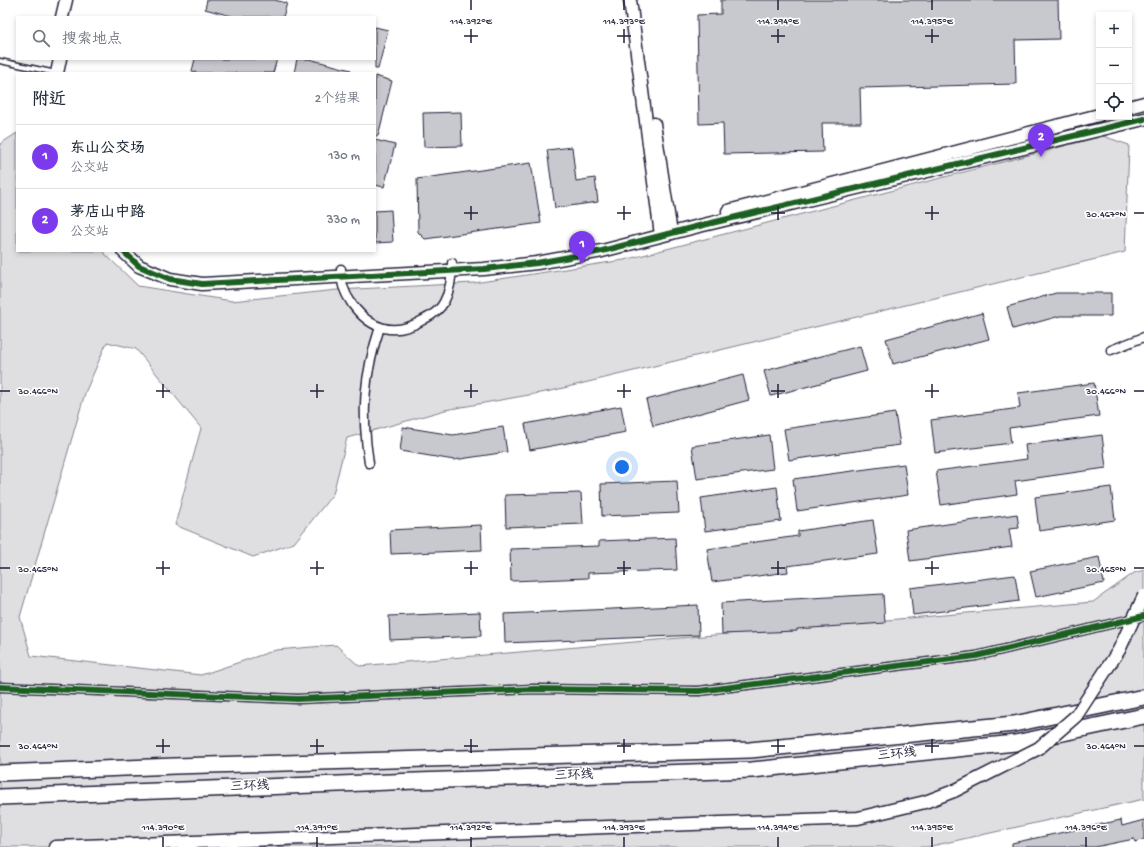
<!DOCTYPE html>
<html lang="zh">
<head>
<meta charset="utf-8">
<style>
  :root { --surface:#fff; --page:#f2f2f3; --text:#1f2937; --muted:#747a83; --line:#e0e1e3; --accent:#7c3aed }
  body { margin:0; font-family:"Gochi Hand","LXGW WenKai TC",sans-serif; background:var(--page); color:var(--text) }
  .controls { position:absolute; right:12px; top:12px; display:grid; overflow:hidden; border-radius:0px; box-shadow:0 2px 6px #0003 }
  .controls button { width:36px; height:36px; display:grid; place-items:center; padding:0; border:0; border-bottom:1px solid var(--line); background:var(--surface); color:var(--text); font:20px sans-serif }
  .you { position:absolute; left:622px; top:467px; width:14px; height:14px; margin:-10px; border:3px solid #fff; border-radius:50%; background:#1a73e8; box-shadow:0 0 0 6px #1a73e833 }
  .badge { display:grid; place-items:center; width:26px; height:26px; border-radius:50%; background:var(--accent); color:#fff; font-size:13px; font-weight:700 }
  .pin { position:absolute; translate:-50% -33px; filter:drop-shadow(0 1px 2px #0008) }
  .pin::after { content:''; position:absolute; top:21px; width:14px; height:12px; background:inherit; clip-path:polygon(0 0,100% 0,50% 100%) }
  .list { margin:0; padding:0; list-style:none }
  h2 { display:flex; justify-content:space-between; align-items:center; height:52px; margin:0; padding:0 16px; font-size:17px }
  h2 small { font-size:13px; font-weight:400; color:var(--muted) }
  .list li { display:grid; grid-template-columns:26px 1fr auto; gap:12px; align-items:center; box-sizing:border-box; height:64px; padding:0 16px; border-top:1px solid var(--line) }
  .list b { display:block; font-size:15px; white-space:nowrap }
  .list p { margin:0; font-size:13px; white-space:nowrap; color:var(--muted) }
  .list em { font-size:13px; font-style:normal; color:var(--muted) }
  .icon { flex:none; width:22px; height:22px; fill:none; stroke:currentColor; stroke-width:2; stroke-linecap:round; stroke-linejoin:round }
  .map { position:relative; flex:none; width:1144px; height:847px; overflow:hidden }
  .search { position:absolute; background:var(--surface); box-shadow:0 2px 6px #0003; left:16px; top:16px; width:360px; height:44px; display:flex; align-items:center; gap:10px; box-sizing:border-box; padding:0 14px; border-radius:0px; color:var(--muted); font-size:15px }
  .panel { position:absolute; background:var(--surface); box-shadow:0 2px 6px #0003; left:16px; top:72px; width:360px; height:180px; border-radius:0px }
  .map>svg:first-child { display:block }
  .green { fill:#dfdfe2; stroke:#80808e }
  .building { fill:#c8c8cf; stroke:#22223b }
  .lines { fill:none; stroke-linecap:round; stroke-linejoin:round }
  .lane-casing { stroke:#22223b; stroke-width:7 }
  .street-casing { stroke:#22223b; stroke-width:11 }
  .secondary-casing { stroke:#22223b; stroke-width:15 }
  .highway-casing { stroke:#22223b; stroke-width:18 }
  .lane { stroke:#fff; stroke-width:4 }
  .street { stroke:#fff; stroke-width:8 }
  .secondary { stroke:#fff; stroke-width:12 }
  .highway { stroke:#fff; stroke-width:15 }
  .secondary-bridge-casing { stroke:#22223b; stroke-width:15; stroke-linecap:butt }
  .secondary-bridge { stroke:#fff; stroke-width:12 }
  .cycleway-casing { stroke:#fff; stroke-width:8 }
  .cycleway { stroke:#1b5e20; stroke-width:6 }
  .ticks { fill:none; stroke:#22223b; stroke-width:1.5 }
  .labels { text-anchor:middle; dominant-baseline:central; stroke-width:3.5; stroke-linejoin:round; paint-order:stroke }
  .street-label { font-size:13px; fill:#22223b; stroke:#fff }
  .ticks-label { font-size:10px; text-anchor:middle; fill:#22223b; stroke:#fff; stroke-width:3.5; stroke-linejoin:round; paint-order:stroke }
</style>
</head>
<body>
<div class="map">
<svg width="1144" height="847" viewBox="0 0 1144 847">
  <rect width="100%" height="100%" fill="#fff"/>
  <filter id="ink" filterUnits="userSpaceOnUse"><feTurbulence type="fractalNoise" baseFrequency=".025" numOctaves="2"/><feDisplacementMap in="SourceGraphic" scale="8" xChannelSelector="R" yChannelSelector="G"/><feConvolveMatrix kernelMatrix="1 2 1 2 8 2 1 2 1" color-interpolation-filters="sRGB"/></filter>
  <g filter="url(#ink)">
    <polygon class="green" points="17,133 17,251 102,251 138,286 232,301 337,290 474,283 624,260 1103,136 1129,145 1125,252 551,391 445,410 347,438 333,494 294,543 253,557 175,525 201,428 136,349 107,342 85,393 20,617 31,656 201,675 276,650 336,645 359,666 1093,602 1134,573 1144,570 1144,799 927,847 0,847 0,144"/>
    <g class="building">
      <polygon points="207,0 274,0 287,3 283,17 235,17 205,9"/>
      <polygon points="721,0 1058,0 1059,39 1015,40 1016,84 860,88 861,123 822,123 823,152 724,154 723,123 699,124 697,15 721,14"/>
      <polygon points="375,27 388,30 378,69 375,69"/>
      <polygon points="195,59 277,59 273,73 198,73 192,71"/>
      <polygon points="297,59 309,59 351,70 351,73 294,73"/>
      <polygon points="375,76 392,81 378,136 375,136"/>
      <polygon points="461,112 462,146 424,147 423,113"/>
      <polygon points="375,140 395,145 384,187 375,185"/>
      <polygon points="572,147 576,181 595,178 598,202 555,208 547,150"/>
      <polygon points="531,163 541,223 425,239 418,232 417,179"/>
      <polygon points="391,210 393,242 375,243 375,211"/>
      <polygon points="1056,293 1111,293 1111,316 1060,316 1013,329 1007,307"/>
      <polygon points="982,313 989,339 893,364 886,339"/>
      <polygon points="860,346 867,371 771,396 764,371"/>
      <polygon points="743,375 749,400 653,426 646,400"/>
      <polygon points="1094,383 1099,416 1009,428 1011,443 935,453 931,420 1020,408 1018,393"/>
      <polygon points="621,406 626,432 530,450 525,424"/>
      <polygon points="895,413 900,445 789,460 784,429"/>
      <polygon points="403,427 453,435 503,427 507,452 454,460 400,451"/>
      <polygon points="769,435 773,469 697,479 692,446"/>
      <polygon points="1102,435 1106,468 1015,481 1017,494 941,505 936,471 1027,459 1025,445"/>
      <polygon points="904,464 908,495 797,511 793,479"/>
      <polygon points="677,481 679,513 602,516 601,484"/>
      <polygon points="777,487 781,521 705,531 701,498"/>
      <polygon points="1111,487 1115,520 1039,531 1035,497"/>
      <polygon points="581,493 583,524 506,527 505,495"/>
      <polygon points="1017,514 1019,528 1009,529 1012,547 910,561 906,530"/>
      <polygon points="873,520 878,554 787,566 788,572 712,582 707,549 798,536 798,531"/>
      <polygon points="481,525 482,550 391,554 390,530"/>
      <polygon points="675,538 677,570 588,573 588,578 511,581 510,549 599,546 599,541"/>
      <polygon points="1099,557 1104,583 1036,597 1030,571"/>
      <polygon points="1015,575 1019,601 913,615 910,588"/>
      <polygon points="883,594 885,623 797,629 797,631 722,634 721,603"/>
      <polygon points="698,605 699,635 505,643 504,614"/>
      <polygon points="480,612 481,636 390,640 389,616"/>
      <polygon points="1121,820 1122,826 1144,820 1144,839 1135,842 1134,839 1095,847 1012,847 1012,843"/>
    </g>
    <g class="lines">
      <defs>
        <polyline id="lane" points="0,61 56,73"/>
        <g id="street">
          <path d="M341 269C340 282 345 294 352 304 371 330 395 337 423 320 431 316 440 310 444 302 450 291 452 275 452 263"/>
          <polyline points="1111,350 1144,337"/>
          <path d="M369 463C361 413 364 375 380 327"/>
          <polyline points="0,687 297,699 534,689 699,691 976,656 1144,616"/>
        </g>
        <g id="secondary">
          <polyline points="630,0 661,235"/>
          <polyline points="62,17 66,0"/>
          <polyline points="57,73 60,59"/>
          <polyline points="1129,107 1144,103"/>
          <polyline points="654,124 671,233"/>
          <polyline points="728,211 1099,115"/>
          <polyline points="123,251 139,266 170,279 202,284 484,269 537,263 602,251 695,227 1144,119"/>
          <polyline points="55,847 858,818 925,802 954,791"/>
        </g>
        <g id="highway">
          <polyline points="0,773 175,766 750,750 1014,724 1144,697"/>
          <polyline points="0,797 416,781 752,770 1015,743 1144,716"/>
        </g>
      </defs>
      <use href="#lane" class="lane-casing"/>
      <use href="#street" class="street-casing"/>
      <use href="#secondary" class="secondary-casing"/>
      <use href="#highway" class="highway-casing"/>
      <use href="#lane" class="lane"/>
      <use href="#street" class="street"/>
      <use href="#secondary" class="secondary"/>
      <use href="#highway" class="highway"/>
      <defs>
        <polyline id="secondary-bridge" points="954,791 1039,748 1076,716 1119,650 1144,596"/>
      </defs>
      <use href="#secondary-bridge" class="secondary-bridge-casing"/>
      <use href="#secondary-bridge" class="secondary-bridge"/>
      <defs>
        <g id="cycleway">
          <polyline points="123,251 139,266 170,279 202,284 484,269 537,263 602,251 695,227 1144,119"/>
          <polyline points="0,687 297,699 534,689 699,691 976,656 1144,616"/>
        </g>
      </defs>
      <use href="#cycleway" class="cycleway-casing"/>
      <use href="#cycleway" class="cycleway"/>
    </g>
  </g>
  <path class="ticks" d="M471 0V10M624 0V10M778 0V10M932 0V10M471 29V43M624 29V43M778 29V43M932 29V43M464 36H478M617 36H631M771 36H785M925 36H939M471 206V220M624 206V220M778 206V220M932 206V220M464 213H478M617 213H631M771 213H785M925 213H939M1134 213H1144M163 384V398M317 384V398M471 384V398M624 384V398M778 384V398M932 384V398M0 391H10M156 391H170M310 391H324M464 391H478M617 391H631M771 391H785M925 391H939M1134 391H1144M163 561V575M317 561V575M471 561V575M624 561V575M778 561V575M932 561V575M0 568H10M156 568H170M310 568H324M464 568H478M617 568H631M771 568H785M925 568H939M1134 568H1144M163 739V753M317 739V753M471 739V753M624 739V753M778 739V753M932 739V753M0 746H10M156 746H170M310 746H324M464 746H478M617 746H631M771 746H785M925 746H939M1134 746H1144M163 837V847M317 837V847M471 837V847M624 837V847M778 837V847M932 837V847M1086 837V847"/>
  <g class="labels">
    <g class="street-label">
      <text transform="translate(897 755) rotate(-6)">三环线</text>
      <text transform="translate(574 776) rotate(-2)">三环线</text>
      <text transform="translate(250 787) rotate(-2)">三环线</text>
    </g>
  </g>
  <g class="ticks-label">
    <text x="471" y="24">114.392°E</text>
    <text x="624" y="24">114.393°E</text>
    <text x="778" y="24">114.394°E</text>
    <text x="932" y="24">114.395°E</text>
    <text x="1106" y="217">30.467°N</text>
    <text x="38" y="394">30.466°N</text>
    <text x="1106" y="394">30.466°N</text>
    <text x="38" y="572">30.465°N</text>
    <text x="1106" y="572">30.465°N</text>
    <text x="38" y="749">30.464°N</text>
    <text x="1106" y="749">30.464°N</text>
    <text x="163" y="830">114.390°E</text>
    <text x="317" y="830">114.391°E</text>
    <text x="471" y="830">114.392°E</text>
    <text x="624" y="830">114.393°E</text>
    <text x="778" y="830">114.394°E</text>
    <text x="932" y="830">114.395°E</text>
    <text x="1086" y="830">114.396°E</text>
  </g>
</svg>
<div class="controls">
<button>+</button>
<button>−</button>
<button><svg class="icon" aria-label="locate" viewBox="0 0 24 24"><circle cx="12" cy="12" r="6"/><path d="M12 2v4M12 18v4M2 12h4M18 12h4"/></svg></button>
</div>
<div class="you"></div>
<div class="pin badge" style="left:582px;top:264px">1</div>
<div class="pin badge" style="left:1041px;top:157px">2</div>
<div class="search"><svg class="icon" aria-label="search" viewBox="0 0 24 24"><circle cx="10" cy="10" r="6"/><path d="M15 15l6 6"/></svg>搜索地点</div>
<section class="panel">
<h2>附近<small>2个结果</small></h2>
<ul class="list">
<li><span class="badge">1</span><div><b>东山公交场</b><p>公交站</p></div><em>130 m</em></li>
<li><span class="badge">2</span><div><b>茅店山中路</b><p>公交站</p></div><em>330 m</em></li>
</ul>
</section>
</div>
</body>
</html>
